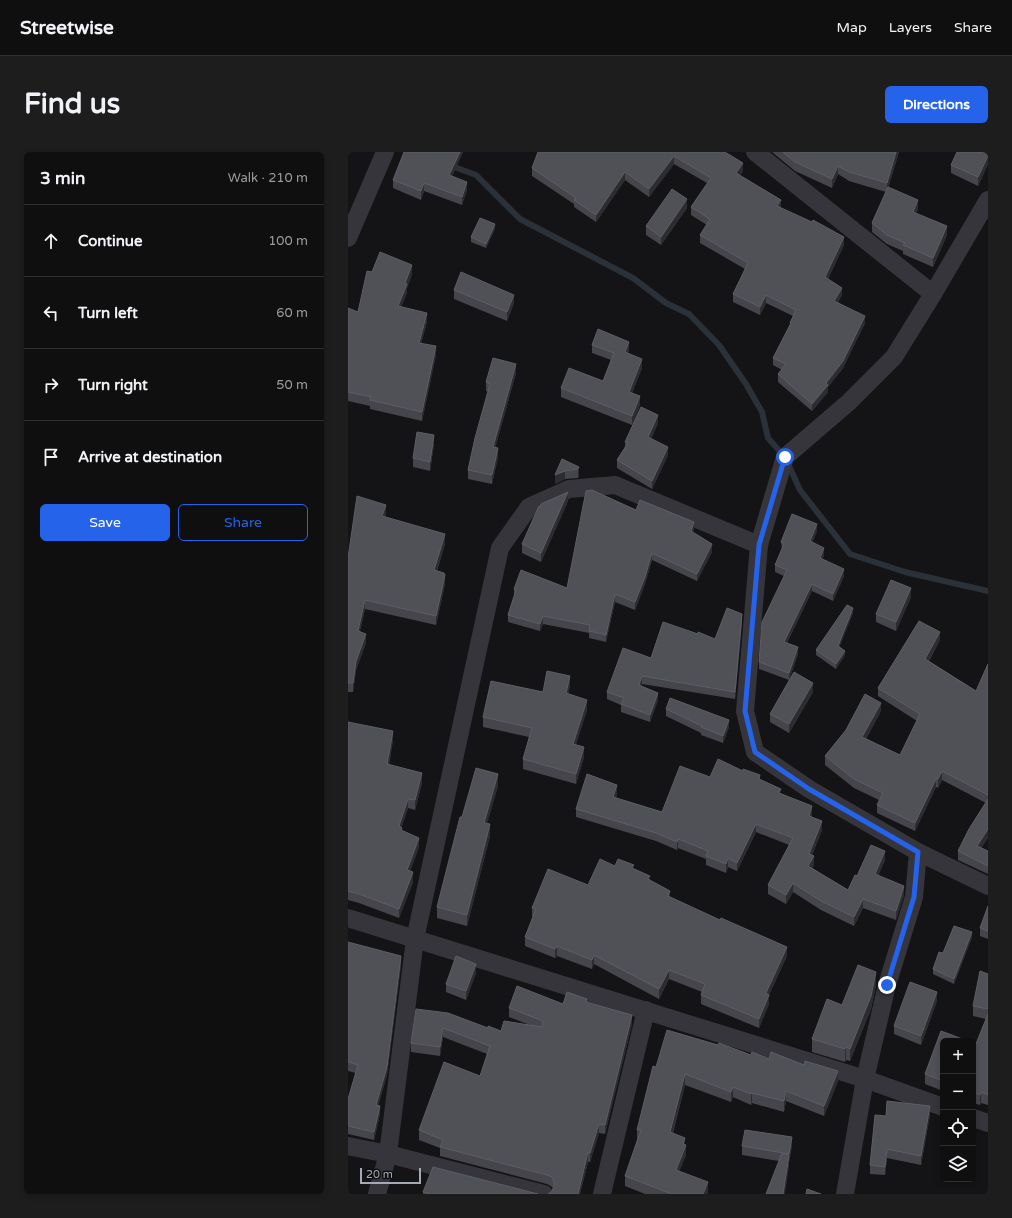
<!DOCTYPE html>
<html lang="en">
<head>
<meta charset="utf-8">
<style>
  :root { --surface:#0f0f10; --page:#1d1d1e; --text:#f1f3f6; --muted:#9b9c9f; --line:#2f2f30; --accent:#2563eb }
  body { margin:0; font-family:"Varela Round",sans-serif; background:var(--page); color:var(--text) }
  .controls { position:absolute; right:12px; bottom:12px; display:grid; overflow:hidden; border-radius:6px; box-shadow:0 2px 6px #0003 }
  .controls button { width:36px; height:36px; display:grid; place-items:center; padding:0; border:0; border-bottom:1px solid var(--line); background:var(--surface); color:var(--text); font:20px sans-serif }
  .scale { position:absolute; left:12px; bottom:10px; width:61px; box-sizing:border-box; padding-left:4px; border:2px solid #a5a9b6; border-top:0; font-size:11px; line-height:14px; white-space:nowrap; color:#a5a9b6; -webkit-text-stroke:3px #0f0f11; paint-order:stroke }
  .stop { position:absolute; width:12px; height:12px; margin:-9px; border:3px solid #2563eb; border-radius:50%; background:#fff }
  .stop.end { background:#2563eb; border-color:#fff; box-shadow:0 1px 4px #0008 }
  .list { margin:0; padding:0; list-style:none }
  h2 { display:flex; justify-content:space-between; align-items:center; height:52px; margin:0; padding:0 16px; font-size:17px }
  h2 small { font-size:13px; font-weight:400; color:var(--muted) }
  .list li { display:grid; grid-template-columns:26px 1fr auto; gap:12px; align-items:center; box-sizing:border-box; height:72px; padding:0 16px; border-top:1px solid var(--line) }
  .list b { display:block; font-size:15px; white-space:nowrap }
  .list em { font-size:13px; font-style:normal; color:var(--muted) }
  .actions { display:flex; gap:8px; padding:12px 16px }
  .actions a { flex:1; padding:9px 0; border:1px solid var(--accent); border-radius:6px; text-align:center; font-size:14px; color:var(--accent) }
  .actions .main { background:var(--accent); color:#fff }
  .icon { flex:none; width:22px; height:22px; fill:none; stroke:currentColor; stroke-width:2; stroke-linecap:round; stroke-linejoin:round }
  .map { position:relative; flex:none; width:640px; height:1042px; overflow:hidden; border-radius:6px }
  header { display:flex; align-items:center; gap:24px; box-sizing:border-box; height:56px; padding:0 20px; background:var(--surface); border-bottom:1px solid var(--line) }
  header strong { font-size:19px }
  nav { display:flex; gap:22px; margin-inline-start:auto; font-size:14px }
  .intro { display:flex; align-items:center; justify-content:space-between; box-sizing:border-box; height:96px; padding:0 24px }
  h1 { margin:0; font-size:28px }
  .button { padding:10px 18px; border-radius:6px; background:var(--accent); color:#fff; font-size:14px; font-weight:700 }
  main { display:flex; gap:24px; padding:0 24px }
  aside { flex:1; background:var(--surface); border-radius:6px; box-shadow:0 2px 6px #0003 }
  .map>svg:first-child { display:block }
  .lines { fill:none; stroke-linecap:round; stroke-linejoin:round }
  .stream { stroke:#2a3139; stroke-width:6 }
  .street { stroke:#35353b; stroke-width:18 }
  .wall { fill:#45454b }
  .shaded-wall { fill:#2d2d31 }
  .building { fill:#505057; stroke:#5d5e66 }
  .route { stroke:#2563eb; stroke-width:5 }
</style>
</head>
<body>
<header>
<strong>Streetwise</strong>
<nav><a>Map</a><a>Layers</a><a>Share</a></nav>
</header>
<div class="intro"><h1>Find us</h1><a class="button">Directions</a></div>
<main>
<aside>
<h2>3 min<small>Walk · 210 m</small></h2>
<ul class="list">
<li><svg class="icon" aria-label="ahead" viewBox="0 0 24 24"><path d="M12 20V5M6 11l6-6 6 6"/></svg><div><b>Continue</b></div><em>100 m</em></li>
<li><svg class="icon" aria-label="left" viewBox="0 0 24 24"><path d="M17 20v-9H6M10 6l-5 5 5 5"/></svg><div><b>Turn left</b></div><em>60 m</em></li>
<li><svg class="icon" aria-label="right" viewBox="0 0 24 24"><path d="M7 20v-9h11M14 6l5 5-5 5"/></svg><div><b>Turn right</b></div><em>50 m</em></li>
<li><svg class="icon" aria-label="arrive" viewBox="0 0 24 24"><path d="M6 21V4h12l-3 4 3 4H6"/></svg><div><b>Arrive at destination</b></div></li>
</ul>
<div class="actions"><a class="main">Save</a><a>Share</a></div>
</aside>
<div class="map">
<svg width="640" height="1042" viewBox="0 0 640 1042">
  <rect width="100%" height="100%" fill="#141416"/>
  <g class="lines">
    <polyline class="stream" points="101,13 128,23 172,67 285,126 318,151 341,162 371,193 398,232 414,260 420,286 437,305 452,338 502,402 557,420 640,439"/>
    <g class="street">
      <polyline points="407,0 585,142"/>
      <polyline points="640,48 585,142 546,205 501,250 437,305 411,393 397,559 407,600 461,637 570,700 640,734"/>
      <polyline points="0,86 37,0"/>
      <polyline points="0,766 517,927 595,955"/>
      <polyline points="625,966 640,971"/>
      <polyline points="0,994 40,1002 196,1042"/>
      <polyline points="29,1042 40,1002 67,787 152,396 181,355 221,337 267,333 411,393"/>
      <polyline points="254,1042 298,858"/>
      <polyline points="497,1042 517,927 539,833 566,745 570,700"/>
    </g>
  </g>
  <g class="wall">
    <polygon points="56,0 115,0 104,24 119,38 114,53 76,39 73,48 45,36 45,28"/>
    <polygon points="190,0 377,0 395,19 391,24 433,56 496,93 480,127 494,143 490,150 517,171 495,216 480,235 480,240 464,259 430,230 430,222 434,218 425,213 425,206 442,173 442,171 445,164 418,151 412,163 385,150 385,142 397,117 352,91 352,83 359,73 343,63 343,55 359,31 326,12 301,45 277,28 248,70 226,55 226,52 184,24 184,16"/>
    <polygon points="424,0 551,0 540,36 570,57 568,61 599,83 585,115 555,102 555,99 539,92 524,80 524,71 538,40 501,29 490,22 484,36 447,19"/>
    <polygon points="640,0 640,12 630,34 603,21 603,13"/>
    <polygon points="339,56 313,93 298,83 298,74"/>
    <polygon points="147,77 138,96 123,90 123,85"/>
    <polygon points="24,120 64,122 59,136 59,141 53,155 79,170 73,191 88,203 74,269 22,257 22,254 0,249 0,156 10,160"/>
    <polygon points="106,138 166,151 159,169 106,147"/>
    <polygon points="244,193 281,198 280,201 294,216 284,241 292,253 284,273 213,245 213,236 255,229 263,208 244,201"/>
    <polygon points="168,221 147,296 150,305 144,332 120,327 120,318 140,240 138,239 138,230"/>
    <polygon points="310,271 303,287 320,303 304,337 269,316 269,308 277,295 277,290"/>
    <polygon points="86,292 82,319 65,315 65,306"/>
    <polygon points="214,307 231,315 231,324 230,326 217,327 207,332"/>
    <polygon points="220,349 193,410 174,401 174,392 192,355"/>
    <polygon points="288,358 346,377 345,380 364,400 349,429 304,408 297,432 287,458 267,450 258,490 241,486 241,481 195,472 192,479 160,470 160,463 166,445 166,437 219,436"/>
    <polygon points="38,362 37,365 97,392 89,419 97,432 88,473 17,457 12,479 18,491 8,518 5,540 0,540 0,406"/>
    <polygon points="469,379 464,391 476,404 474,407 496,424 485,449 464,439 439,491 450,502 441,528 411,517 411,510 436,424 427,420 427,413 434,398 433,390"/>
    <polygon points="563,445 548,479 528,470 528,462"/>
    <polygon points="505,461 491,495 497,503 488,517 468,503 468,498"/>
    <polygon points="394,470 387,547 294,532 293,534 310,548 302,570 273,560 273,553 259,547 259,540 303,506 350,482 367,487"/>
    <polygon points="592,488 581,509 628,539 640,512 640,686 633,696 640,699 640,722 610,708 610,699 638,651 594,628 590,636 588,635 567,679 529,661 529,653 531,648 506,636 477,613 477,604 533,559 518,587 552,603 569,569 530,544 530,536"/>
    <polygon points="222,534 220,542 239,558 228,592 236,605 228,632 175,617 175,607 181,585 135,575 135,565 195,540"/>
    <polygon points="465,540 441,581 422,570 422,562"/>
    <polygon points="318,557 381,575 375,591 353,583 353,581 318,564"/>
    <polygon points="0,570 45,588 41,613 74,631 67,658 60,656 53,676 54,679 71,695 62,719 65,730 51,766 11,751 0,748"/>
    <polygon points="362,625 412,627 433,642 464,663 464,665 474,678 464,703 466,713 464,716 500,738 509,724 537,708 530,724 556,743 548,768 515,756 506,774 473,758 445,740 438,752 420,742 420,733 441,693 408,680 389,719 380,715 378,721 358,713 358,707 330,696 329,698 308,689 228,665 228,657 269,642 268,646 314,660"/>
    <polygon points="150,634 139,671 142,684 119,774 89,766 89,755 114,665"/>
    <polygon points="267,714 286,717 302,728 322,745 439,804 421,843 421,852 411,876 353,852 353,843 354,840 321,827 311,847 246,812 244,817 209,804 207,806 177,794 177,785 185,765 184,765 184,756 240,733"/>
    <polygon points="640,754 640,787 632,784 632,776"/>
    <polygon points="624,785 606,832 585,822 585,817 595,801"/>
    <polygon points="0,790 53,813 39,923 30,954 32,962 26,988 0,982 0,947 8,921 0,919"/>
    <polygon points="128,821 118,848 98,840 98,832"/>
    <polygon points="640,822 640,953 633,951 632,953 625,951 625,891 628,892 638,867 625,864 625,854"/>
    <polygon points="528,833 523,857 502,909 498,908 497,910 464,900 464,887 494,853"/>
    <polygon points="589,849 573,893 546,882 546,874"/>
    <polygon points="239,850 284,872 257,982 251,981 242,1010 240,1010 232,1042 200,1042 203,1040 205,1037 204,1035 199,1032 92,1004 92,996 71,988 71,978 132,924 139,902 95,885 92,904 63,900 63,891 68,857 140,876 153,879 182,873 161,865 161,856"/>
    <polygon points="595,889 595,939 577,932 577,922"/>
    <polygon points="403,903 421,907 490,929 476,964 438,949 436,960 404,951 403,953 385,945 383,950 337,933 325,981 337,992 338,1003 331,1019 360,1040 359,1042 297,1042 277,1034 277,1024 289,988 289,978 308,915"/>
    <polygon points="582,963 573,1013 539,1006 537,1023 522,1022 522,1013 538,964"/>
    <polygon points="394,994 444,994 441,1010 441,1015 431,1009 394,1003"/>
    <polygon points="75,1040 190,1042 75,1042"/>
  </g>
  <g class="shaded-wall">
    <polygon points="112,0 115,0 101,31 101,23"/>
    <polygon points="548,0 551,0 539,40 539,31"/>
    <polygon points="326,4 326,12 301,45 301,37"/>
    <polygon points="640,4 640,12 630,34 630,25"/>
    <polygon points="395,11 395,19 388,29 388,21"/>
    <polygon points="490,14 490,22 484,36 484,27"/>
    <polygon points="277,20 277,28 248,70 248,63"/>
    <polygon points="119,30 119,38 114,53 114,45"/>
    <polygon points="76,31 76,39 73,48 73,39"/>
    <polygon points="339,47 339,56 313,93 313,85"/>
    <polygon points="433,48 433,56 429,54"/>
    <polygon points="570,48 570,57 565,68 565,60"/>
    <polygon points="147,72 147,77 138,96 138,92"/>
    <polygon points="599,74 599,83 585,115 585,106"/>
    <polygon points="496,85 496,93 477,133 477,125"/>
    <polygon points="64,113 64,122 59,136 59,141 50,163 50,154 57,131"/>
    <polygon points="494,136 494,143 486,156 486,149"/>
    <polygon points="166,143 166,151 159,169 159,160"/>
    <polygon points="418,143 418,151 412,163 412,155"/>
    <polygon points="79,161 79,170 71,200 71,191"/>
    <polygon points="517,164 517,171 495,216 480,235 480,240 464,259 464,252 478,231"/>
    <polygon points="281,190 281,198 277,209 277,200"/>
    <polygon points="88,194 88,203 74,269 74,260"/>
    <polygon points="294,207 294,216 281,248 281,240"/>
    <polygon points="168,212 168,221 145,304 145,295"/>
    <polygon points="292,244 292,253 284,273 284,264"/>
    <polygon points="310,263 310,271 300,293 300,285"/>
    <polygon points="86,283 86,292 82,319 82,310"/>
    <polygon points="320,295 320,303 304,337 304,329"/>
    <polygon points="150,296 150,305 144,332 144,323"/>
    <polygon points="231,315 231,324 230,326 230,317"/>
    <polygon points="217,319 217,327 207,332 207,323"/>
    <polygon points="220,340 220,349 193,410 193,401"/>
    <polygon points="38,353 38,362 34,373 34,364"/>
    <polygon points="346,370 346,377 343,386 343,379"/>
    <polygon points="469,372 469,379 462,397 462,389"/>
    <polygon points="97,382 97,392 86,427 86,418"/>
    <polygon points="364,392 364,400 349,429 349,422"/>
    <polygon points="476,396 476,404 472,413 472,406"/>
    <polygon points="304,401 304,408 297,432 287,458 287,450"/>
    <polygon points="496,417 496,424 485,449 485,442"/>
    <polygon points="97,423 97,432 88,473 88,464"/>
    <polygon points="464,432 464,439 436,497 436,490"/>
    <polygon points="563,436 563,445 548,479 548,470"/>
    <polygon points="267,442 267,450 258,490 258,483"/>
    <polygon points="17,448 17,457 10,488 10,479"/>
    <polygon points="505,456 505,461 490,499 490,494"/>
    <polygon points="394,462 394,470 387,547 387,540"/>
    <polygon points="195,464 195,472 192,479 192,472"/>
    <polygon points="592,480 592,488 577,515 577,507"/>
    <polygon points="18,482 18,491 8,518 5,540 5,531 8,509"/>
    <polygon points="450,495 450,502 441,528 441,521"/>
    <polygon points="497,499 497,503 488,517 488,512"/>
    <polygon points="222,524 222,534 218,551 218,541"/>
    <polygon points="294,524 294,532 291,541 291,533"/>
    <polygon points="465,531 465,540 441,581 441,572"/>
    <polygon points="310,541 310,548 302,570 302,563"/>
    <polygon points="239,548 239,558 225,602 225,592"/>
    <polygon points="533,551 533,559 514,594 514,585"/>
    <polygon points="381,568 381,575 375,591 375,584"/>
    <polygon points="45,579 45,588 39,621 39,612"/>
    <polygon points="236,595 236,605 228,632 228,622"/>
    <polygon points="594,619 594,628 590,636 590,627"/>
    <polygon points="74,621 74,631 67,658 67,648"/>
    <polygon points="150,622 150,634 136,682 136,671"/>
    <polygon points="588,627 588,635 567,679 567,671"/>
    <polygon points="269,633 269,642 265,654 265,645"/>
    <polygon points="60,647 60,656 51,684 51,674"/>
    <polygon points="464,654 464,663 461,673 461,664"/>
    <polygon points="474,669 474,678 461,710 461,702"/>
    <polygon points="142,672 142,684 119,774 119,763"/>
    <polygon points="408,672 408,680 389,719 389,711"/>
    <polygon points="640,677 640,686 629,703 629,694"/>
    <polygon points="71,686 71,695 59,728 59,718"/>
    <polygon points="330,687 330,696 329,698 329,690"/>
    <polygon points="537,699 537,708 527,731 527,722"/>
    <polygon points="466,704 466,713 460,722 460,714"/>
    <polygon points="380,706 380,715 378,721 378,712"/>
    <polygon points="65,720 65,730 51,766 51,757"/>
    <polygon points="445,731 445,740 438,752 438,743"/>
    <polygon points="556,734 556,743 548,768 548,759"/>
    <polygon points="322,739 322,748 320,744"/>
    <polygon points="515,747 515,756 506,774 506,765"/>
    <polygon points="624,780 624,785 606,832 606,827"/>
    <polygon points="209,794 209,804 207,806 207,797"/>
    <polygon points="439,795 439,804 421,843 421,852 411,876 411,867 418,841"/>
    <polygon points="246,803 246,812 244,817 244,808"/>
    <polygon points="53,804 53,813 39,923 28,962 28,953"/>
    <polygon points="128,812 128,821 118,848 118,839"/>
    <polygon points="321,818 321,827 311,847 311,837"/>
    <polygon points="528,820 528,833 523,857 502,909 502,897"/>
    <polygon points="589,840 589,849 573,893 573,884"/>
    <polygon points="284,863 284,872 257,982 257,973"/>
    <polygon points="95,876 95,885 92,904 92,895"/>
    <polygon points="498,895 498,908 497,910 497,897"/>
    <polygon points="490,919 490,929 476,964 476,954"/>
    <polygon points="337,922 337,933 322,990 322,980"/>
    <polygon points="385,935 385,945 383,950 383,940"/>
    <polygon points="438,939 438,949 436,960 436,949"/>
    <polygon points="633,940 633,951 632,953 632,943"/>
    <polygon points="404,941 404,951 403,953 403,942"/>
    <polygon points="32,954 32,962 26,988 26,980"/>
    <polygon points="582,954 582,963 573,1013 573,1004"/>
    <polygon points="251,972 251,981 242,1010 242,1001"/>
    <polygon points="444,985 444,994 441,1010 441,1002"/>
    <polygon points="337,986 337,996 338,993 338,1003 328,1028 328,1018"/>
    <polygon points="539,997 539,1006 537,1023 537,1015"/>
    <polygon points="240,1000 240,1010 232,1042 230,1042"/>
    <polygon points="441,1003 441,1015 437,1042 435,1042"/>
    <polygon points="360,1030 360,1040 359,1042 355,1042"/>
  </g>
  <g class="building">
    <polygon points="56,0 112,0 101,23 119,30 114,45 76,31 73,39 45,28"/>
    <polygon points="190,0 377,0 395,11 388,21 433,48 429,54 464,70 465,68 496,85 477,125 494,136 486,149 517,164 495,209 478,231 480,233 464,252 430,222 438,212 425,206 443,171 442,171 448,158 418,143 412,155 385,142 400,111 352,83 362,67 343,55 363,26 326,4 301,37 277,20 248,63 226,48 228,46 184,16"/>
    <polygon points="435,0 548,0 539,31 501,20 490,14 484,27 447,10"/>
    <polygon points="609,0 640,0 640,4 630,25 603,13"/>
    <polygon points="540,35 570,48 565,60 599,74 585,106 555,93 557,91 539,83 524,71"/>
    <polygon points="324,37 339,47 313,85 298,74"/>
    <polygon points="132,66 147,72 138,92 123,85"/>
    <polygon points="32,100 64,113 57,131 59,132 50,154 79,161 71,191 88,194 74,260 22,248 23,245 0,240 0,156 10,160 19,119 24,120"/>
    <polygon points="113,120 166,143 159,160 106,138"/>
    <polygon points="250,177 281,190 277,200 294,207 281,240 292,244 284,264 213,236 221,216 255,229 266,201 244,193"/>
    <polygon points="145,206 168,212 145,295 150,296 144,323 120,318 127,286 142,232 138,230"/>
    <polygon points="293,255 310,263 300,285 320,295 304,329 269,308 280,291 277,290"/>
    <polygon points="69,280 86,283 82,310 65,306"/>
    <polygon points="214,307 231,315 230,317 217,319 207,323"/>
    <polygon points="244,338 288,358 292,348 346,370 343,379 364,392 349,422 304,401 297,425 287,450 267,442 258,483 241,479 242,473 195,464 192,472 160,463 168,438 166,437 173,418 219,436 238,339"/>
    <polygon points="220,340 193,401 174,392 191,354 192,355 193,352"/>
    <polygon points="9,344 38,353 34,364 97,382 86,418 96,421 97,423 88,464 17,448 10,479 18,482 8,509 5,531 0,531 0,406"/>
    <polygon points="444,362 469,372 462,389 476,396 472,406 496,417 485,442 464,432 436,490 450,495 441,521 411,510 414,470 439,418 427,413 436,392 433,390"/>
    <polygon points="543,428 563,436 548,470 528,462"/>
    <polygon points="499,453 505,456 490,494 497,499 488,512 468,498"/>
    <polygon points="379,456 394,462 387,540 294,524 291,533 310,541 302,563 273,552 276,546 259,540 275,496 303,506 315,470 350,482 350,480 367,487"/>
    <polygon points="571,469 592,480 577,507 628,539 640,512 640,643 594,619 590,627 588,627 567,671 529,653 535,641 506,627 477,604 498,578 517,542 533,551 514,585 552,603 572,562 530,536"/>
    <polygon points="199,519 222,524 218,541 239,548 225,592 236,595 228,622 175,607 184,576 135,565 143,529 195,540"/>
    <polygon points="446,520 465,531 441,572 422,562"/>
    <polygon points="322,546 381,568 375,584 353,575 354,574 318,557"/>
    <polygon points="0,570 45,579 39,612 74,621 67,648 60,647 51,674 54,676 53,678 71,686 59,718 65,720 51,757 11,742 0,739"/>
    <polygon points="370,607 395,619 395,617 412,623 411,627 433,637 431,641 464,654 461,664 474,669 461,702 466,704 460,714 500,738 507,723 509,724 523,693 537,699 527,722 556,734 548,759 515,747 506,765 473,749 445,731 438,743 420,733 445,686 408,672 389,711 380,706 378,712 358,704 360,699 330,687 329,690 308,681 228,657 239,622 269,633 265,645 314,660 332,614 362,625"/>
    <polygon points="128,616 150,622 136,671 142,672 119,763 89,755 112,665 114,665"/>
    <polygon points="640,647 640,677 629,694 640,699 640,714 610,699 621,677"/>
    <polygon points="252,707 267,714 270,707 286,713 284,716 302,724 300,727 322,739 320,744 372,768 373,766 439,795 418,841 421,843 411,867 353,843 357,832 321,818 311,837 246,803 244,808 209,794 207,797 177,785 188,757 184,756 200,717 240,733"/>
    <polygon points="640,754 640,779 632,776"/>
    <polygon points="606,774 624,780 606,827 585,817 591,800 595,801"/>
    <polygon points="0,790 53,804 39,915 28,953 32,954 26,980 0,974 0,947 10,913 0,910"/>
    <polygon points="108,804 128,812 118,839 98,832"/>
    <polygon points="510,813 528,820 523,844 502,897 498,895 497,897 464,887 479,847 494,853"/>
    <polygon points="632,819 640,822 640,857 625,854"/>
    <polygon points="562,830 589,840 573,884 546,874"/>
    <polygon points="169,834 215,852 219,840 239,847 238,850 284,863 257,973 251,972 242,1001 240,1000 230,1042 200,1042 203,1040 206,1035 206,1030 204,1025 199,1023 92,995 95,988 71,978 96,910 132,924 142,894 95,876 92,895 63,891 68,857 100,861 140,876 140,874 153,879 156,869 194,875 195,869 161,856"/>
    <polygon points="640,862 640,943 633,940 632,943 625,940 625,891 628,892"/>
    <polygon points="319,878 370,893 371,891 403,903 404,900 421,907 423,900 456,913 457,909 490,919 476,954 438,939 436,949 404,941 403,942 385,935 383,940 337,922 322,980 337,986 335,992 338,993 328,1018 360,1030 355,1042 324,1042 277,1024 293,978 289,978 305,914 308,915"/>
    <polygon points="593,879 620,889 595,889 595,929 577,922"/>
    <polygon points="539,949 582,954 573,1004 539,997 537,1015 522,1013 527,963 538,964"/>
    <polygon points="397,978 444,985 441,1002 394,994"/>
    <polygon points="434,1001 441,1003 435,1042 418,1042"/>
    <polygon points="85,1015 190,1042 82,1042 75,1040"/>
    <polygon points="459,1037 473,1042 458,1042"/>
  </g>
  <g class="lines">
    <polyline class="route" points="437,305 411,393 397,559 407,600 461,637 570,700 566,745 539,833"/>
  </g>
</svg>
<div class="controls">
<button>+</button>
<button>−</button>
<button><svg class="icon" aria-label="locate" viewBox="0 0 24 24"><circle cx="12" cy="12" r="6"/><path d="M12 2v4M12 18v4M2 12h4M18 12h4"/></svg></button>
<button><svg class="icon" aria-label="layers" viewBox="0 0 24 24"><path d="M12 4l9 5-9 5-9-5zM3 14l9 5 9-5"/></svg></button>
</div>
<div class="scale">20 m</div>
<div class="stop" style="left:437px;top:305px"></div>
<div class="stop end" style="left:539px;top:833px"></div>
</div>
</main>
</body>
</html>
